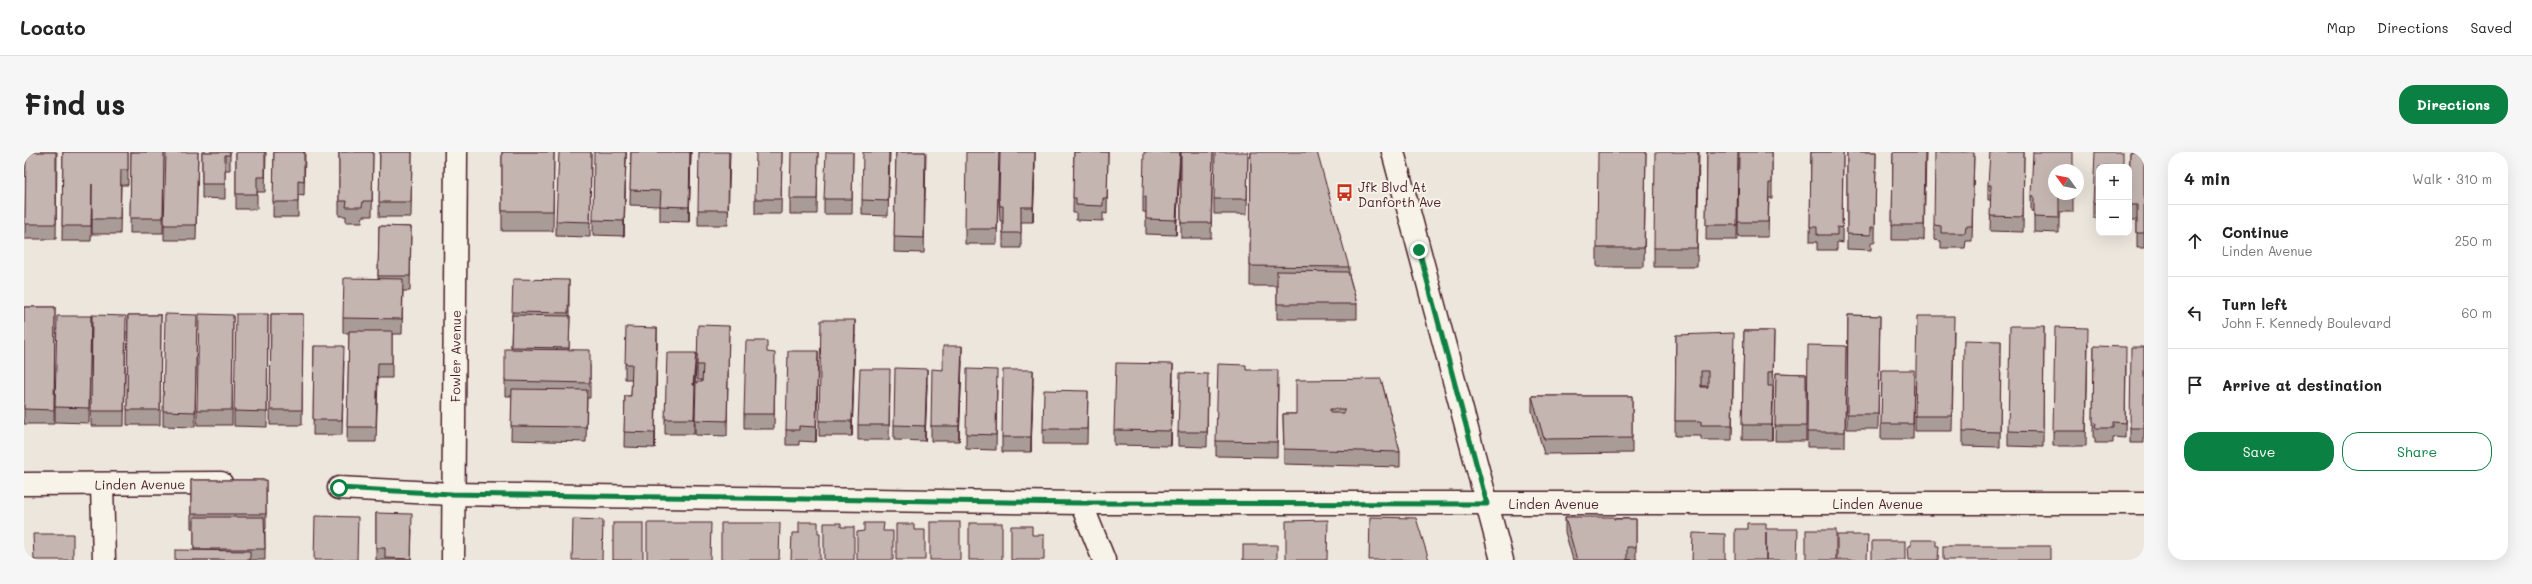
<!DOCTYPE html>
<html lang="en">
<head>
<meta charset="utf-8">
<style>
  :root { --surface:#fff; --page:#f6f6f6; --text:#222; --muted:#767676; --line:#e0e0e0; --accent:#0b8043 }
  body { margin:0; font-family:Mali,sans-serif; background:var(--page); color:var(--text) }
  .controls { position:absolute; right:12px; top:12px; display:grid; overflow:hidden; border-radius:8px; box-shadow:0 4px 16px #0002 }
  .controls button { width:36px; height:36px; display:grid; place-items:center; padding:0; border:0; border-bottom:1px solid var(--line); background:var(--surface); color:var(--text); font:20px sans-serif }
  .compass { position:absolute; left:2024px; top:12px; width:36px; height:36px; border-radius:50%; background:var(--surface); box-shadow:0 4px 16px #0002; rotate:303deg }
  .stop { position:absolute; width:12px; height:12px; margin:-9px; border:3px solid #0b8043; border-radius:50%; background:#fff }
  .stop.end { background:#0b8043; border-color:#fff; box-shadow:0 1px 4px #0008 }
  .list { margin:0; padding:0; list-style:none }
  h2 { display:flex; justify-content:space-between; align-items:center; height:52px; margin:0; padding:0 16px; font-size:17px }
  h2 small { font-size:13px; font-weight:400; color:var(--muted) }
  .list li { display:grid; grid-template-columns:26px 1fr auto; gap:12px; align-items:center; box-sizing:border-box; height:72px; padding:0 16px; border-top:1px solid var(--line) }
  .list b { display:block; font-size:15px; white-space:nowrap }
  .list p { margin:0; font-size:13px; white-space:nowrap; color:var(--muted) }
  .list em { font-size:13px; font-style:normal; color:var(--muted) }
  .actions { display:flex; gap:8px; padding:12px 16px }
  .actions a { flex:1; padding:9px 0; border:1px solid var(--accent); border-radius:16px; text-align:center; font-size:14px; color:var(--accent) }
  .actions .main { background:var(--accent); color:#fff }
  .icon { flex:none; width:22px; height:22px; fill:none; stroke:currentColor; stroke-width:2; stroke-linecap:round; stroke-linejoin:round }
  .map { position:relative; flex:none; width:2120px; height:408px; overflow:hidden; border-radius:16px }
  header { display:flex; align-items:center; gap:24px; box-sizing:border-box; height:56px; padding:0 20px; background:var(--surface); border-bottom:1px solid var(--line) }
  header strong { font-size:19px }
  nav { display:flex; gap:22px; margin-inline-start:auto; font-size:14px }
  .intro { display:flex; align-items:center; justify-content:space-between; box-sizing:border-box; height:96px; padding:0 24px }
  h1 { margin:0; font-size:28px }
  .button { padding:10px 18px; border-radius:16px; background:var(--accent); color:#fff; font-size:14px; font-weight:700 }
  main { display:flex; gap:24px; padding:0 24px }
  aside { flex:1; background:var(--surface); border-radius:16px; box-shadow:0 4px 16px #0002 }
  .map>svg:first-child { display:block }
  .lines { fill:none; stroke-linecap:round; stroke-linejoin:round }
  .minor-casing { stroke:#4a1f2b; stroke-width:25 }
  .major-casing { stroke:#4a1f2b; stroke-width:25 }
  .minor { stroke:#f7f3e8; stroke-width:22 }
  .major { stroke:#f7f3e8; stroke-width:22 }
  .wall { fill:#a99c97; stroke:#4a1f2b; fill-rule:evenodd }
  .shaded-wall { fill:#897f7b; stroke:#4a1f2b }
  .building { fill:#c4b5b0; stroke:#4a1f2b; fill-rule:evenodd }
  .route { stroke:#0b8043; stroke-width:5 }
  .labels { text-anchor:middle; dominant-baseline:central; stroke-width:4; stroke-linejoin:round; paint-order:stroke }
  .poi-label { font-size:13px; fill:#4a1f2b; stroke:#f7f3e8; text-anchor:start }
  .street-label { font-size:13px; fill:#4a1f2b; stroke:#f7f3e8 }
</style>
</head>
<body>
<header>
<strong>Locato</strong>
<nav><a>Map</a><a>Directions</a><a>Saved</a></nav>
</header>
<div class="intro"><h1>Find us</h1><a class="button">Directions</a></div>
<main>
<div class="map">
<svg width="2120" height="408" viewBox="0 0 2120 408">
  <rect width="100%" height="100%" fill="#ece6dd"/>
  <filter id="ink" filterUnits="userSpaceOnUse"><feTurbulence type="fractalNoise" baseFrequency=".025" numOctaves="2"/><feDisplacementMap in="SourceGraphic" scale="8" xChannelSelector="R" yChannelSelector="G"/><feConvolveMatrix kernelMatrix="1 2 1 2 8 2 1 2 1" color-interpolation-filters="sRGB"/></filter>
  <g filter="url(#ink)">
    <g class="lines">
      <defs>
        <g id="minor">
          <path id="s1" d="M0 332 197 331"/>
          <polyline points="78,333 80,408"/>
          <path id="s2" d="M315 336 428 342 1057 351H2120"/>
          <polyline points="1057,351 1080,408"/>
          <path id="s3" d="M429 408 432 0"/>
        </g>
        <polyline id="major" points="1369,0 1478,408"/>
      </defs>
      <use href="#minor" class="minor-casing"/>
      <use href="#major" class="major-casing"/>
      <use href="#minor" class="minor"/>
      <use href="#major" class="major"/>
    </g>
    <g class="wall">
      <polygon points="2,0 33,0 32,87 1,87"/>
      <polygon points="39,0 104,0 104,33 97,33 96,82 68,82 68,47 67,89 38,89"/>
      <polygon points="107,0 140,0 139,81 106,81"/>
      <polygon points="174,0 172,88 140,88 140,73"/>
      <polygon points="178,0 206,0 206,18 201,18 201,47 178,46"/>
      <polygon points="212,0 242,0 241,40 233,40 233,57 212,57"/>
      <polygon points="250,0 281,0 280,44 274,43 274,65 249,65"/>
      <polygon points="315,0 349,0 348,64 339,64 338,70 322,70 322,64 315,64"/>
      <polygon points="356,0 388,0 387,65 355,65"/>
      <polygon points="478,0 530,0 529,79 478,79"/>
      <polygon points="567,0 566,85 532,84 532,69"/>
      <polygon points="602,0 600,84 569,83 569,68"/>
      <polygon points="607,0 667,0 665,70 636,69 636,54 606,53"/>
      <polygon points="706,0 704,73 674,73 674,58"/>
      <polygon points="758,0 757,62 731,62 731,47"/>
      <polygon points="794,0 793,62 766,62 766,47"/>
      <polygon points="829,0 828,62 800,62 800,47"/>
      <polygon points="866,0 864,64 838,63 838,48"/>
      <polygon points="872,0 902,0 900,101 870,100"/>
      <polygon points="975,0 973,92 941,92 941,77"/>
      <polygon points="1050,0 1084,0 1083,62 1079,61 1079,69 1052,68 1052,61 1049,61"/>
      <polygon points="1157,0 1189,0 1187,86 1157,86"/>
      <polygon points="1224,0 1223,62 1190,62 1190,47"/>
      <polygon points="1227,0 1325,115 1325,123 1333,152 1333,167 1253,167 1253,134 1226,134"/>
      <polygon points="1622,0 1620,115 1573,115 1573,96"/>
      <polygon points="1675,0 1673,115 1630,115 1630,96"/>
      <polygon points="1683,0 1714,0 1713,88 1682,88"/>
      <polygon points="1748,0 1748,46 1745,46 1744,85 1714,85 1714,70"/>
      <polygon points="1787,0 1819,0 1818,91 1813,90 1813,98 1793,98 1793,90 1786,90"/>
      <polygon points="1823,0 1852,0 1851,90 1847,90 1847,98 1823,97"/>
      <polygon points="1869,0 1902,0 1900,88 1868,88"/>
      <polygon points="1950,0 1948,89 1942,89 1941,96 1917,96 1917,89 1910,88 1910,73"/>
      <polygon points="2000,0 1999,80 1966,79 1967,48 1964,48 1964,33"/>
      <polygon points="2106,0 2120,0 2120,96 2113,96 2113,68 2105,68"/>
      <polygon points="1011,12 1009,70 997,70 997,96 979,96 979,69 976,69 975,46"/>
      <polygon points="1156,13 1152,83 1122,82 1122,60 1119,60 1119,45"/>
      <polygon points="2075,15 2075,66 2069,66 2069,51"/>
      <polygon points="2049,42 2049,60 2035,60 2035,81 2010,80 2010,59 2007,59 2007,44"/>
      <polygon points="355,74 387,75 386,139 379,139 378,182 368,182 368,226 354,226 352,290 323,290 325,181 319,181 319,166 354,127"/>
      <polygon points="545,128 545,164 546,164 545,198 566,213 566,246 563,246 562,290 487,288 488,244 481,244 481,229 487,197 488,160"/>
      <polygon points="0,155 31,155 30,272 0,272"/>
      <polygon points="244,162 243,275 210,274 210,259"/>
      <polygon points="247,162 279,162 278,273 246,273"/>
      <polygon points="68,163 102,179 100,274 67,274"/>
      <polygon points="104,163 137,163 136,273 103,273"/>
      <polygon points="173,163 171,275 139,274 139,259"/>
      <polygon points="209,163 208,273 173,273 173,258"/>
      <polygon points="1824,163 1856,164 1854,277 1823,277"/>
      <polygon points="67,164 65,271 31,270 31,255"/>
      <polygon points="705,174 703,284 671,283 671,268 678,228 673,228 673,213"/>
      <polygon points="2020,174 2019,295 1984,294 1984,279"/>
      <polygon points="1720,179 1750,179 1749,249 1748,288 1718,288"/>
      <polygon points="1930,179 1928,279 1891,279 1891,264"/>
      <polygon points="831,183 828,284 795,284 795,269"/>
      <path d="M1652 183 1710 196 1708 288H1677V284H1651ZM1677 234H1684V235H1677Z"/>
      <polygon points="1977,189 1976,295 1939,294 1939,279"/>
      <polygon points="633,191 631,296 600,295 601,244 607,244 608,227 601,227 601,212"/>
      <polygon points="2064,191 2062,294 2029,294 2029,279"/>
      <polygon points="290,194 320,209 318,283 289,283"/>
      <polygon points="1822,194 1821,295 1783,295 1783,280"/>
      <polygon points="2070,194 2102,210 2101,286 2089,285 2089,291 2071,291 2071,286 2069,285"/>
      <polygon points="2120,195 2120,291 2106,291 2106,276"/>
      <polygon points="743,200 751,216 750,277 720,277 720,262"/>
      <polygon points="938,209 935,289 907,289 907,274 919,218"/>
      <polygon points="794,214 792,290 775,289 775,293 762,293 762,278"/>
      <polygon points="672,216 671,233 671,248 670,282 641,282 641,267"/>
      <polygon points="1222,218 1254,233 1253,305 1192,304 1192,289"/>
      <polygon points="1858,218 1890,233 1889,287 1857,287"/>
      <polygon points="1752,221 1782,222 1782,289 1751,289"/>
      <polygon points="1149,227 1147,294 1090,293 1090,278"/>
      <polygon points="1357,227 1376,300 1376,315 1260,312 1259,262 1272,262"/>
      <polygon points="866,232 865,288 834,288 834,273"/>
      <polygon points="903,232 901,289 870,288 870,273"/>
      <polygon points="973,233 972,298 942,297 942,282"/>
      <polygon points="1009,233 1007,300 978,300 978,285"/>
      <polygon points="1184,237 1183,295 1154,294 1154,280"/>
      <polygon points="1064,239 1063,292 1019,292 1019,277"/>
      <polygon points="1508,244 1608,244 1608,301 1520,302 1508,259"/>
      <polygon points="167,328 242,328 242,377 241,377 241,408 151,408 170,399 170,377 167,376"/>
      <polygon points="352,361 388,377 387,408 352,408"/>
      <polygon points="1541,365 1612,367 1612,408 1614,408 1549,408 1541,380"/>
    </g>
    <g class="shaded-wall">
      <polygon points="602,0 600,84 600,69"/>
      <polygon points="666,0 667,0 665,70 665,55"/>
      <polygon points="1011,0 1011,12 1009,70 1009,55"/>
      <polygon points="1156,0 1156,13 1152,83 1152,68"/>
      <polygon points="831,168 831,183 828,284 828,269"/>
      <polygon points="633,176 633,191 631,296 631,281"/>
      <polygon points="938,194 938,209 935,289 935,274"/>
      <polygon points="794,199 794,214 792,290 792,275"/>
      <polygon points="672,201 672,216 669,248 669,233"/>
      <polygon points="1149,212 1149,227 1147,294 1147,279"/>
      <polygon points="903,217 903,232 901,289 901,274"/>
      <polygon points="1009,218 1009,233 1007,300 1007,285"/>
      <polygon points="1749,234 1749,249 1748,288 1748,273"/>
    </g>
    <g class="building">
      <polygon points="2,0 32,0 32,72 1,72"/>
      <polygon points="39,0 104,0 104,18 97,18 96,67 68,67 68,32 67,74 38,74"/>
      <polygon points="107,0 140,0 139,66 106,66"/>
      <polygon points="142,0 174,0 172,73 140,73"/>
      <polygon points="178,0 206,0 206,3 201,3 201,32 178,32"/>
      <polygon points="212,0 241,0 241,25 233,25 233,42 212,42"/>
      <polygon points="250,0 280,0 280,29 274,28 274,50 249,50"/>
      <polygon points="315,0 349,0 348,49 339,49 338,55 322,55 323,49 315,49"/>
      <polygon points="356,0 388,0 387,50 355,50"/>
      <polygon points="478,0 530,0 529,59 478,59"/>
      <polygon points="535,0 567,0 566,70 532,69"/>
      <polygon points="570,0 602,0 600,69 569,68"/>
      <polygon points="607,0 666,0 665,55 636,54 637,39 606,38"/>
      <polygon points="675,0 705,0 704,58 674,58"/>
      <polygon points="732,0 758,0 757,47 731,47"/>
      <polygon points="767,0 794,0 793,47 766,47"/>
      <polygon points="802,0 829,0 828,47 800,47"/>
      <polygon points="839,0 865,0 864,49 838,48"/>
      <polygon points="872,0 901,0 900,86 870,85"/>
      <polygon points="942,0 975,0 973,77 941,77"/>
      <polygon points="976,0 1011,0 1009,55 997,55 997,81 979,81 979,54 976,54 975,46"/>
      <polygon points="1050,0 1084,0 1083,47 1079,46 1079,54 1052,53 1052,46 1049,46"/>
      <polygon points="1120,0 1156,0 1152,68 1122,67 1122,45 1119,45"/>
      <polygon points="1157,0 1189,0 1187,71 1157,71"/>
      <polygon points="1191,0 1224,0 1223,47 1190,47"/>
      <polygon points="1227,0 1293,0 1325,115 1226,114"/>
      <polygon points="1574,0 1622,0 1620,96 1573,96"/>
      <polygon points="1631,0 1674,0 1673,96 1630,96"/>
      <polygon points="1683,0 1714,0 1713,73 1682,73"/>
      <polygon points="1715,0 1748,0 1748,31 1745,31 1744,70 1714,70"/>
      <polygon points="1787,0 1819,0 1818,76 1813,75 1813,83 1793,83 1793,75 1786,75"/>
      <polygon points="1823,0 1852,0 1851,75 1847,75 1847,83 1823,82"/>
      <polygon points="1869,0 1901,0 1900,73 1868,73"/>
      <polygon points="1911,0 1950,0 1948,74 1942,74 1941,81 1917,81 1917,74 1910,73"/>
      <polygon points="1966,0 2000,0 1999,65 1966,64 1967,33 1964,33"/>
      <polygon points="2009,0 2049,0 2049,18 2030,18 2030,42 2049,42 2049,45 2035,45 2035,66 2010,65 2010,44 2007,44"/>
      <polygon points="2071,0 2099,0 2099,15 2075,15 2075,51 2069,51"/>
      <polygon points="2106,0 2120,0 2120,81 2113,81 2113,53 2105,53"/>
      <polygon points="355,74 387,75 386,124 354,124"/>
      <polygon points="1253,119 1324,120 1333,152 1253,152"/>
      <polygon points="320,126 379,127 378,167 319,166"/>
      <polygon points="489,127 545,128 544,161 488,160"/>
      <polygon points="0,155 31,155 30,258 0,257"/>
      <polygon points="141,162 173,163 171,260 139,259"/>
      <polygon points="175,162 209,163 208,258 173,258"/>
      <polygon points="212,162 244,162 243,260 210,259"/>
      <polygon points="247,162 279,162 278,258 246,258"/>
      <polygon points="68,163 102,164 100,259 67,259"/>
      <polygon points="104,163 137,163 136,258 103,258"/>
      <polygon points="488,163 546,164 545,196 487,195"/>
      <polygon points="1824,163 1856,164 1854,262 1823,262"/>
      <polygon points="33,164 67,164 65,256 31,255"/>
      <polygon points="1893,164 1930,164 1928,264 1891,264"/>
      <polygon points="797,168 831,168 828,269 795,269"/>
      <polygon points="674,173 705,174 703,269 671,268 672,230 678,230 679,213 673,213"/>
      <polygon points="1986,174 2020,174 2019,280 1984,279"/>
      <polygon points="602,175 633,176 631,281 600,280 601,244 607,244 608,212 601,212"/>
      <polygon points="2031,175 2064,176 2062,279 2029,279"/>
      <polygon points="325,179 368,179 368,211 354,211 352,275 323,275"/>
      <polygon points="1720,179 1750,179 1749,220 1744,220 1744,234 1749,234 1748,273 1718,273"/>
      <path d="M1710 181 1708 273H1677V269H1651L1652 183ZM1677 219H1684V235H1677Z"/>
      <polygon points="1940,188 1977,189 1976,280 1939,279"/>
      <polygon points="722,189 743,189 743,200 751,201 750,262 720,262"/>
      <polygon points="1784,193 1822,194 1821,280 1783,280"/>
      <polygon points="290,194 320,194 318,268 289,268"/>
      <polygon points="919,194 938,194 935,274 907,274 908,217 919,218"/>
      <polygon points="2070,194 2102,195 2101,271 2089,270 2089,276 2071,276 2072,271 2069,270"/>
      <polygon points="2107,195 2120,195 2120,276 2106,276"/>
      <polygon points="481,197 566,198 566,231 481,229"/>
      <polygon points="764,199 794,199 792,275 775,274 775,278 762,278"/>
      <polygon points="643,201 672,201 669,233 671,233 670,267 641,267"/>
      <polygon points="1092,211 1149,212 1147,279 1090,278"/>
      <polygon points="1194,212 1222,213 1222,218 1254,218 1253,290 1192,289"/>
      <polygon points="871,216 903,217 901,274 870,273"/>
      <polygon points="836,217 866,217 865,273 834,273"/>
      <polygon points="943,217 973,218 972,283 942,282"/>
      <polygon points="979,218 1009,218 1007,285 978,285"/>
      <polygon points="1858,218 1890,218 1889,272 1857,272"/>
      <polygon points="1156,221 1184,222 1183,280 1154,280"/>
      <polygon points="1752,221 1782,222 1782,274 1751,274"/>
      <path d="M1357 227 1376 300 1260 297 1259 262H1272V228ZM1306 257H1320V261H1306Z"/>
      <polygon points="488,237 563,238 562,275 487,274"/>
      <polygon points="1020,238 1064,239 1063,277 1019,277"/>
      <polygon points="1508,244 1608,244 1608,286 1520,287"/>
      <rect x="167" y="328" width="75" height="34"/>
      <polygon points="352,361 388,362 387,407 361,406 361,396 352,396"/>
      <polygon points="291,364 334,365 333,408 290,408"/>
      <polygon points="170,365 240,365 241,397 170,397"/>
      <polygon points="1346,365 1392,366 1405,408 1345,408"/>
      <polygon points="1541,365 1590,365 1590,367 1612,367 1612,395 1603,395 1603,408 1614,408 1553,408"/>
      <polygon points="549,367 579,368 578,408 548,408"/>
      <polygon points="1304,368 1303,408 1262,408 1262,369"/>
      <polygon points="775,370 794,370 794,381 796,381 796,408 767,408 768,381 775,381"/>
      <rect x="906" y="370" width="30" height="38"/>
      <rect x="589" y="371" width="30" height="37"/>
      <polygon points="623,371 687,371 686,408 623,408"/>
      <polygon points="697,371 756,371 755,408 697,408"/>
      <polygon points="800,371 817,371 817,375 830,375 830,408 800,408"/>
      <polygon points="840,371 860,371 859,379 869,379 869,408 833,408 833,380 840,379"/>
      <rect x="945" y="371" width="33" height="37"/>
      <polygon points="1723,371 1742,371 1742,377 1774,377 1773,408 1742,408 1742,380 1742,408 1711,408 1711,377 1723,377"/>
      <polygon points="872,372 890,372 890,378 901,378 901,408 872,408"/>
      <polygon points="987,374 1008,374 1008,383 1020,383 1020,408 987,408"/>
      <rect x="1782" y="378" width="30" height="30"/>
      <polygon points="1669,381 1701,382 1701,408 1668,408"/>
      <polygon points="9,382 49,382 49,408 10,408"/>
      <polygon points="1813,383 1844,383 1843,408 1813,408"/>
      <polygon points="1887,388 1912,388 1912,394 1915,394 1914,408 1885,408 1884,394 1887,394"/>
      <rect x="1848" y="389" width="33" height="19"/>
      <rect x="1219" y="393" width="34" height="15"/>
      <rect x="1919" y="394" width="107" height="14"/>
      <polygon points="151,398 226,399 226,408 151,408"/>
      <rect x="0" y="406" width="3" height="2"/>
    </g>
  </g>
  <g class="lines" filter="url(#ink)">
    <polyline class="route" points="315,336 428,342 1057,351 1463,352 1395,98"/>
  </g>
  <defs>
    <symbol id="bus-bare" viewBox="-9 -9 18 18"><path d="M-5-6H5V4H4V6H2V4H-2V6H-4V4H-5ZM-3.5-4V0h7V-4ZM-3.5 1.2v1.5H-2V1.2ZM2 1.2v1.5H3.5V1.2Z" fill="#c8321e" stroke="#f7f3e8" stroke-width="2.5" paint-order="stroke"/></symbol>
  </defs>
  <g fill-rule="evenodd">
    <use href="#bus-bare" x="1308" y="28" width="25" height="25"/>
  </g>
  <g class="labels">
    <g class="poi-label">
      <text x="1334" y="34">Jfk Blvd At<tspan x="1334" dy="15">Danforth Ave</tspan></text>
    </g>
    <g class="street-label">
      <text stroke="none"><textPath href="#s3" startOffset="204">Fowler Avenue</textPath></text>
      <text stroke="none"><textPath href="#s1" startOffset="116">Linden Avenue</textPath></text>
      <text stroke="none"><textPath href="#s2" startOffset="1215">Linden Avenue</textPath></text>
      <text stroke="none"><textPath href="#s2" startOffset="1539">Linden Avenue</textPath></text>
    </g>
  </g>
</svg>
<div class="controls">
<button>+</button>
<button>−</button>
</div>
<svg class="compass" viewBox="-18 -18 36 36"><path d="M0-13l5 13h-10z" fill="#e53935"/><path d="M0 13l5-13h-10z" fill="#767676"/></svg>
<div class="stop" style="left:315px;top:336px"></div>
<div class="stop end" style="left:1395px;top:98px"></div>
</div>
<aside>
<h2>4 min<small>Walk · 310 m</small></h2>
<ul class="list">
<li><svg class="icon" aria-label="ahead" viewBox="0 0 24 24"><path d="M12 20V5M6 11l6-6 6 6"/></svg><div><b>Continue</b><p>Linden Avenue</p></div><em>250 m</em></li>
<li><svg class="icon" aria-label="left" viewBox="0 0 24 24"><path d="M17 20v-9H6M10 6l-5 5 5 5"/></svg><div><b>Turn left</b><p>John F. Kennedy Boulevard</p></div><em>60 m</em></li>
<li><svg class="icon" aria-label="arrive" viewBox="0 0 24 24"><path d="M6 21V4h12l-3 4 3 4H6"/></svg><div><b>Arrive at destination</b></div></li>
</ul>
<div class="actions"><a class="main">Save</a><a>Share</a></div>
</aside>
</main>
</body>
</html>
